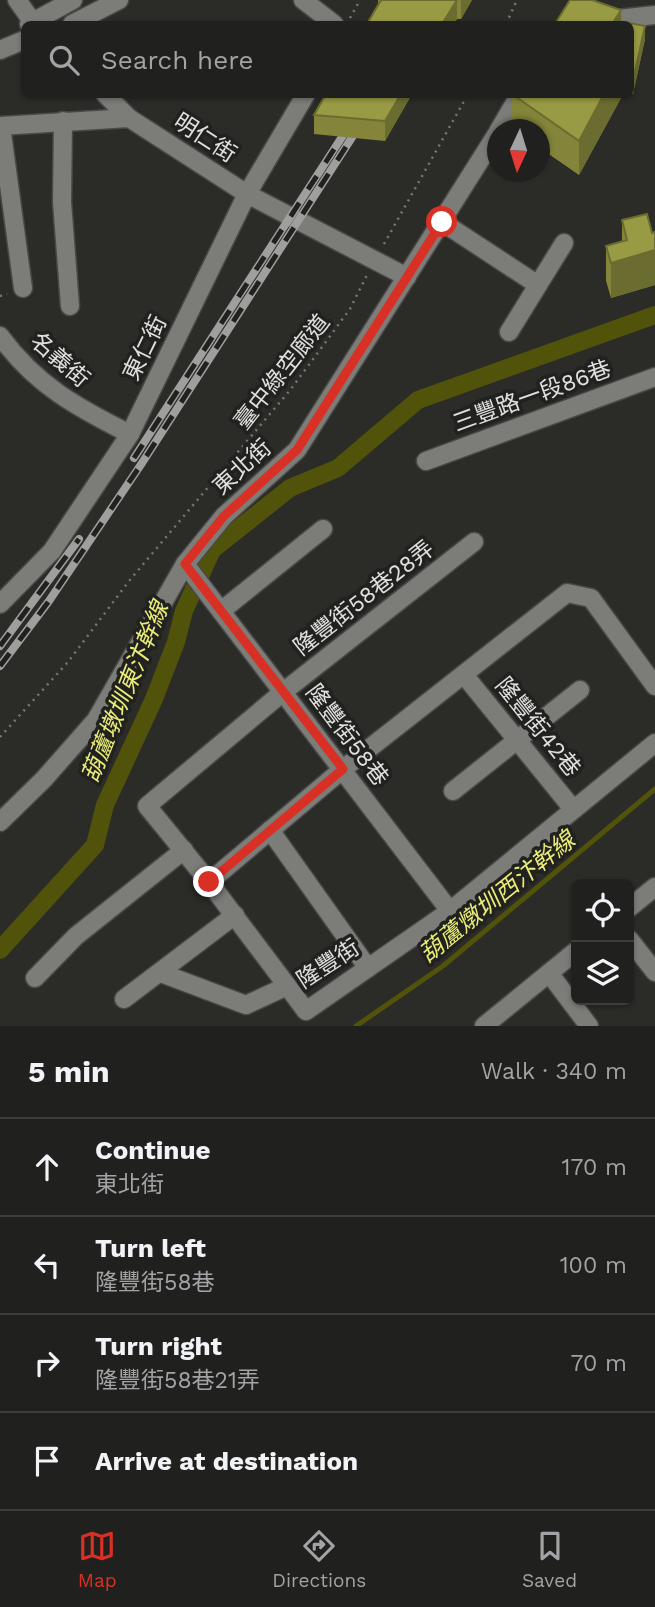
<!DOCTYPE html>
<html lang="en">
<head>
<meta charset="utf-8">
<style>
  :root { --surface:#20201e; --page:#2d2d2b; --text:#f1f3f6; --muted:#a2a3a4; --line:#3d3e3c; --accent:#d93025 }
  body { margin:0; font-family:"Work Sans","Noto Sans TC",sans-serif; background:var(--page); color:var(--text) }
  .controls { position:absolute; right:21px; bottom:21px; display:grid; overflow:hidden; border-radius:10px; box-shadow:0 2px 5px #0004 }
  .controls button { width:63px; height:63px; display:grid; place-items:center; padding:0; border:0; border-bottom:2px solid var(--line); background:var(--surface); color:var(--text); font:35px sans-serif }
  .compass { position:absolute; left:487px; top:119px; width:63px; height:63px; border-radius:50%; background:var(--surface); box-shadow:0 2px 5px #0004; rotate:184deg }
  .stop { position:absolute; width:21px; height:21px; margin:-16px; border:5px solid #d93025; border-radius:50%; background:#fff }
  .stop.end { background:#d93025; border-color:#fff; box-shadow:0 2px 7px #0008 }
  .list { margin:0; padding:0; list-style:none }
  h2 { display:flex; justify-content:space-between; align-items:center; height:91px; margin:0; padding:0 28px; font-size:30px }
  h2 small { font-size:23px; font-weight:400; color:var(--muted) }
  .list li { display:grid; grid-template-columns:46px 1fr auto; gap:21px; align-items:center; box-sizing:border-box; height:98px; padding:0 28px; border-top:2px solid var(--line) }
  .list b { display:block; font-size:26px; white-space:nowrap }
  .list p { margin:0; font-size:23px; white-space:nowrap; color:var(--muted) }
  .list em { font-size:23px; font-style:normal; color:var(--muted) }
  .icon { flex:none; width:38px; height:38px; fill:none; stroke:currentColor; stroke-width:2; stroke-linecap:round; stroke-linejoin:round }
  .map { position:relative; flex:none; width:655px; height:1026px; overflow:hidden }
  .search { position:absolute; background:var(--surface); box-shadow:0 2px 5px #0004; left:21px; right:21px; top:21px; height:77px; display:flex; align-items:center; gap:18px; box-sizing:border-box; padding:0 24px; border-radius:10px; color:var(--muted); font-size:26px }
  .sheet { height:483px; background:var(--surface) }
  nav { display:flex; justify-content:space-around; align-items:center; box-sizing:border-box; height:98px; border-top:2px solid var(--line); background:var(--surface); font-size:19px; color:var(--muted) }
  nav a { display:grid; justify-items:center; gap:4px }
  nav .on { color:var(--accent) }
  .map>svg:first-child { display:block }
  .lines { fill:none; stroke-linecap:round; stroke-linejoin:round }
  .stream { stroke:#52530a; stroke-width:5 }
  .canal { stroke:#52530a; stroke-width:18 }
  .minor-casing { stroke:#484947; stroke-width:21 }
  .path { stroke:#777775; stroke-width:2.5; stroke-dasharray:2 5; stroke-linecap:butt }
  .minor { stroke:#7c7c79; stroke-width:18 }
  .rail-casing { stroke:#9fa09d; stroke-width:8 }
  .rail { stroke:#21211f; stroke-width:5; stroke-dasharray:16; stroke-linecap:butt }
  .wall { fill:#84853a }
  .shaded-wall { fill:#6b6c30 }
  .building { fill:#999b44; stroke:#6b6c30; stroke-width:2 }
  .route { stroke:#d93025; stroke-width:9 }
  .labels { text-anchor:middle; dominant-baseline:central; stroke-width:7; stroke-linejoin:round; paint-order:stroke }
  .street-label { font-size:23px; fill:#e0e1df; stroke:#21211f }
  .water-label { font-size:24px; font-style:italic; fill:#e9ec77; stroke:#21211f }
</style>
</head>
<body>
<div class="map">
<svg width="655" height="1026" viewBox="0 0 655 1026">
  <rect width="100%" height="100%" fill="#2b2b28"/>
  <g class="lines">
    <polyline class="stream" points="356,1026 443,966 655,789"/>
    <polyline class="canal" points="0,950 95,845 105,805 154,699 176,642 184,611 212,550 290,488 338,468 418,400 655,315"/>
    <defs>
      <g id="minor">
        <polyline points="17,0 32,21 39,24"/>
        <polyline points="303,0 334,24"/>
        <polyline points="599,21 655,15"/>
        <polyline points="29,24 73,0"/>
        <polyline points="72,24 119,0"/>
        <polyline points="0,50 24,40"/>
        <polyline points="105,94 129,118 247,194 407,277"/>
        <polyline points="63,121 62,202 70,306"/>
        <polyline points="0,126 129,118"/>
        <polyline points="1,126 23,288"/>
        <polyline points="499,130 520,94"/>
        <polyline points="442,222 538,285 564,243"/>
        <polyline points="509,332 538,285"/>
        <path d="M0 336C36 385 76 407 130 434"/>
        <polyline points="426,461 655,377"/>
        <polyline points="474,542 283,692 147,806 209,882 306,1011 450,911 655,743"/>
        <polyline points="185,564 450,911"/>
        <polyline points="0,604 52,551 130,434 247,194 306,94"/>
        <polyline points="221,611 323,529"/>
        <polyline points="465,676 573,809"/>
        <polyline points="453,791 580,690"/>
        <polyline points="0,822 44,779 96,720 185,564 224,516 297,450 498,132"/>
        <polyline points="270,830 368,968"/>
        <polyline points="209,882 343,769 567,593 591,598 655,686"/>
        <polyline points="629,908 655,887"/>
        <polyline points="629,939 655,972"/>
        <polyline points="161,973 246,1005 287,986"/>
        <polyline points="549,973 589,1026"/>
        <polyline points="35,978 76,936 184,850"/>
        <polyline points="124,999 235,915"/>
        <polyline points="484,1026 576,951"/>
      </g>
    </defs>
    <use href="#minor" class="minor-casing"/>
    <g class="path">
      <polyline points="350,18 360,0"/>
      <polyline points="506,24 517,0"/>
      <polyline points="384,244 468,94"/>
      <polyline points="0,296 7,294"/>
      <polyline points="0,737 68,662 129,581 291,389 350,309 367,275"/>
    </g>
    <use href="#minor" class="minor"/>
    <defs>
      <g id="rail">
        <polyline points="134,458 353,120"/>
        <polyline points="0,646 79,539"/>
        <polyline points="0,666 49,601 142,463 380,94"/>
      </g>
    </defs>
    <use href="#rail" class="rail-casing"/>
    <use href="#rail" class="rail"/>
  </g>
  <g class="wall">
    <polygon points="378,0 472,0 461,19 457,19 454,24 367,24 378,5"/>
    <polygon points="631,24 645,39 633,94 631,93"/>
    <polygon points="326,94 412,94 385,141 314,134 314,115"/>
    <polygon points="512,94 621,94 621,98 579,175 540,148 540,130 512,129"/>
    <polygon points="622,220 652,233 655,232 655,285 611,298 606,281 606,246 622,242"/>
  </g>
  <g class="shaded-wall">
    <polygon points="457,0 457,19 454,24 442,24"/>
    <polygon points="461,0 472,0 461,19"/>
    <polygon points="621,10 621,24 612,24"/>
    <polygon points="645,26 645,39 633,94 633,80"/>
    <polygon points="401,94 412,94 385,141 385,121"/>
    <polygon points="604,94 621,94 621,98 579,175 579,141"/>
    <polygon points="655,250 655,285 611,298 611,263"/>
  </g>
  <g class="building">
    <polygon points="381,0 457,0 442,24 367,24"/>
    <polygon points="570,0 592,0 621,10 612,24 555,24"/>
    <polygon points="624,22 645,26 633,80 631,80 631,24 624,24"/>
    <polygon points="326,94 401,94 385,121 314,115"/>
    <polygon points="512,94 604,94 579,141"/>
    <polygon points="647,214 652,233 655,232 655,250 611,263 606,246 627,240 622,220"/>
  </g>
  <g class="lines">
    <polyline class="route" points="209,882 343,769 185,564 224,516 297,450 442,222"/>
  </g>
  <g class="labels">
    <g class="street-label">
      <text transform="translate(205 138) rotate(33)">明仁街</text>
      <text transform="translate(145 348) rotate(-64)">東仁街</text>
      <text transform="translate(60 360) rotate(41)">名義街</text>
      <text transform="translate(282 372) rotate(-52)">臺中綠空廊道</text>
      <text transform="translate(532 396) rotate(-20)">三豐路一段86巷</text>
      <text transform="translate(242 467) rotate(-42)">東北街</text>
      <text transform="translate(364 598) rotate(-38)">隆豐街58巷28弄</text>
      <text transform="translate(538 727) rotate(51)">隆豐街42巷</text>
      <text transform="translate(347 735) rotate(53)">隆豐街58巷</text>
      <text transform="translate(328 964) rotate(-33)">隆豐街</text>
    </g>
    <g class="water-label">
      <text transform="translate(125 692) rotate(-68)">葫蘆墩圳東汴幹線</text>
      <text transform="translate(497 897) rotate(-39)">葫蘆燉圳西汴幹線</text>
    </g>
  </g>
</svg>
<div class="controls">
<button><svg class="icon" aria-label="locate" viewBox="0 0 24 24"><circle cx="12" cy="12" r="6"/><path d="M12 2v4M12 18v4M2 12h4M18 12h4"/></svg></button>
<button><svg class="icon" aria-label="layers" viewBox="0 0 24 24"><path d="M12 4l9 5-9 5-9-5zM3 14l9 5 9-5"/></svg></button>
</div>
<svg class="compass" viewBox="-18 -18 36 36"><path d="M0-13l5 13h-10z" fill="#e53935"/><path d="M0 13l5-13h-10z" fill="#a2a3a4"/></svg>
<div class="stop" style="left:442px;top:222px"></div>
<div class="stop end" style="left:209px;top:882px"></div>
<div class="search"><svg class="icon" aria-label="search" viewBox="0 0 24 24"><circle cx="10" cy="10" r="6"/><path d="M15 15l6 6"/></svg>Search here</div>
</div>
<section class="sheet">
<h2>5 min<small>Walk · 340 m</small></h2>
<ul class="list">
<li><svg class="icon" aria-label="ahead" viewBox="0 0 24 24"><path d="M12 20V5M6 11l6-6 6 6"/></svg><div><b>Continue</b><p>東北街</p></div><em>170 m</em></li>
<li><svg class="icon" aria-label="left" viewBox="0 0 24 24"><path d="M17 20v-9H6M10 6l-5 5 5 5"/></svg><div><b>Turn left</b><p>隆豐街58巷</p></div><em>100 m</em></li>
<li><svg class="icon" aria-label="right" viewBox="0 0 24 24"><path d="M7 20v-9h11M14 6l5 5-5 5"/></svg><div><b>Turn right</b><p>隆豐街58巷21弄</p></div><em>70 m</em></li>
<li><svg class="icon" aria-label="arrive" viewBox="0 0 24 24"><path d="M6 21V4h12l-3 4 3 4H6"/></svg><div><b>Arrive at destination</b></div></li>
</ul>
</section>
<nav>
<a class="on"><svg class="icon" aria-label="map" viewBox="0 0 24 24"><path d="M3 6l6-2 6 2 6-2v14l-6 2-6-2-6 2zM9 4v14M15 6v14"/></svg>Map</a>
<a><svg class="icon" aria-label="directions" viewBox="0 0 24 24"><path d="M12 3l9 9-9 9-9-9zM9 14v-3h6M13 9l2 2-2 2"/></svg>Directions</a>
<a><svg class="icon" aria-label="saved" viewBox="0 0 24 24"><path d="M7 4h10v16l-5-4-5 4z"/></svg>Saved</a>
</nav>
</body>
</html>
